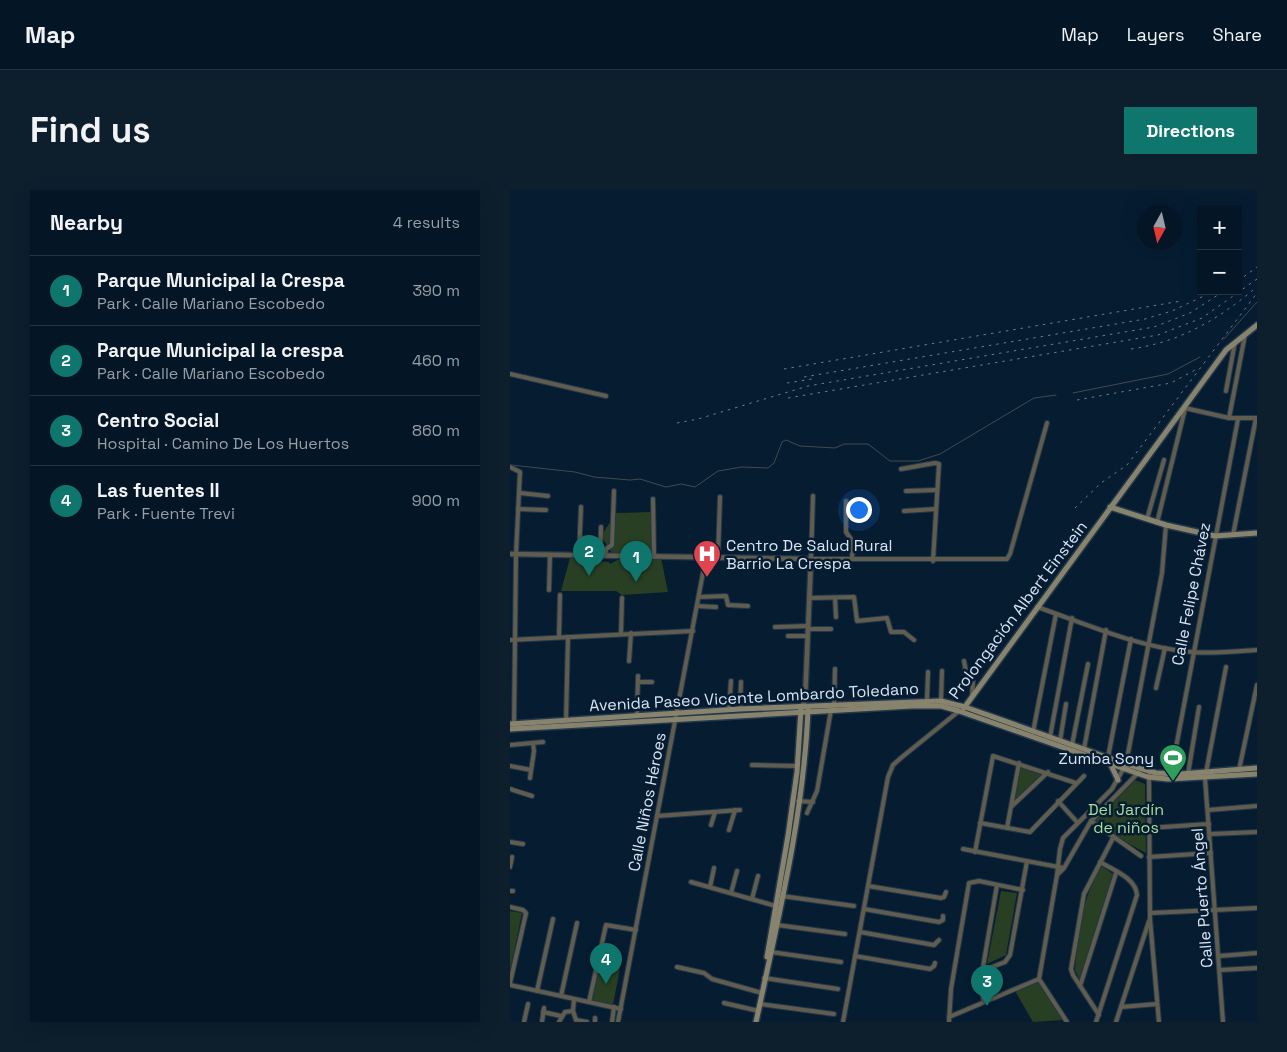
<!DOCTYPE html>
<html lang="en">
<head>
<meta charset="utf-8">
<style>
  :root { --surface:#041525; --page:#0d1e2d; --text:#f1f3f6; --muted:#979fa7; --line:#253442; --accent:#0f766e }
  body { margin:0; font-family:"Space Grotesk",sans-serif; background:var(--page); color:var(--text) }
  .controls { position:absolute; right:15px; top:15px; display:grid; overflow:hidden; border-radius:0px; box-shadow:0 5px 20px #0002 }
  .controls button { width:45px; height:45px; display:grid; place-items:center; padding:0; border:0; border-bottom:1px solid var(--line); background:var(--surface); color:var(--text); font:25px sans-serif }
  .compass { position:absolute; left:627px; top:15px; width:45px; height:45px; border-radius:50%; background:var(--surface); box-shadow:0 5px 20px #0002; rotate:188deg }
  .you { position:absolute; left:348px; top:319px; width:18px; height:18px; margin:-12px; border:4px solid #fff; border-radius:50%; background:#1a73e8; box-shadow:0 0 0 8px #1a73e833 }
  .badge { display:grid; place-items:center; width:32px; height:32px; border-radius:50%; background:var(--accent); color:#fff; font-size:16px; font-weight:700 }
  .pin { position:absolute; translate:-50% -41px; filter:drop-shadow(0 1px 2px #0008) }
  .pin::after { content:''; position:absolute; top:26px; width:18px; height:15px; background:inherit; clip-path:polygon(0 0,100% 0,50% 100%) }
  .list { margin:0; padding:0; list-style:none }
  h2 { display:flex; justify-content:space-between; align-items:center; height:65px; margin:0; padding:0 20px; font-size:21px }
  h2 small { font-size:16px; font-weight:400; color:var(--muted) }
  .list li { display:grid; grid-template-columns:32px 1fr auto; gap:15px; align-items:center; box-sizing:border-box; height:70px; padding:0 20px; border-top:1px solid var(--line) }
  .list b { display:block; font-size:19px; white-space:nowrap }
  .list p { margin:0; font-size:16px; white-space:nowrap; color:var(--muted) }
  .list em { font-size:16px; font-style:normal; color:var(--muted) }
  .map { position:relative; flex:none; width:747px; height:832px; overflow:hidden; border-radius:0px }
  header { display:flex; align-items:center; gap:30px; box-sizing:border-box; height:70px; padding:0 25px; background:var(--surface); border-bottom:1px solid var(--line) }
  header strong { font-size:24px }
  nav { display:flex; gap:28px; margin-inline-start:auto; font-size:18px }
  .intro { display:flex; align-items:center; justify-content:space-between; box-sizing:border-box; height:120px; padding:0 30px }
  h1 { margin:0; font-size:35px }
  .button { padding:12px 22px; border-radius:0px; background:var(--accent); color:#fff; font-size:18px; font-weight:700 }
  main { display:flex; gap:30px; padding:0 30px }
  aside { flex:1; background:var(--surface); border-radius:0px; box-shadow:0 5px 20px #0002 }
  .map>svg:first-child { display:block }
  .green { fill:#283f24 }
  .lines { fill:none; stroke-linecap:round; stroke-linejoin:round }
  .stream { stroke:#404b50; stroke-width:1 }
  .minor-casing { stroke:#23384c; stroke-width:6 }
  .tertiary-casing { stroke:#23384c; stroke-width:7 }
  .secondary-casing { stroke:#23384c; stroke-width:8 }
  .minor { stroke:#605d4f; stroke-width:4 }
  .tertiary { stroke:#605d4f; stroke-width:4.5 }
  .secondary { stroke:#88836c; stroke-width:5 }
  .rail { stroke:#6c7e90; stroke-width:1; stroke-dasharray:2.5 5; stroke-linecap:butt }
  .labels { text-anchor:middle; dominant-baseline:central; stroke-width:5; stroke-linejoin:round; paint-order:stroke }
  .poi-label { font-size:16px; fill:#d7e4f3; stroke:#061c31; text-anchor:start }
  .street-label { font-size:16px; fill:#d7e4f3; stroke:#061c31 }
  .park-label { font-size:16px; fill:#a6de9c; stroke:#061c31 }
</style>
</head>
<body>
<header>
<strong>Map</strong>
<nav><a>Map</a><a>Layers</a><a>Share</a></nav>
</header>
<div class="intro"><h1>Find us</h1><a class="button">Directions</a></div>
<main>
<aside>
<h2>Nearby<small>4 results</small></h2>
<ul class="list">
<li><span class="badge">1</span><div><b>Parque Municipal la Crespa</b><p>Park · Calle Mariano Escobedo</p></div><em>390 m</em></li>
<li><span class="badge">2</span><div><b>Parque Municipal la crespa</b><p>Park · Calle Mariano Escobedo</p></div><em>460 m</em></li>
<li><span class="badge">3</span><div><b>Centro Social</b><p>Hospital · Camino De Los Huertos</p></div><em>860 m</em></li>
<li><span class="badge">4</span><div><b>Las fuentes II</b><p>Park · Fuente Trevi</p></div><em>900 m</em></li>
</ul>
</aside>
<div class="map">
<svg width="747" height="832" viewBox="0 0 747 832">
  <rect width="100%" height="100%" fill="#061c31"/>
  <g class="green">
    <polygon points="141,322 141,363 144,366 104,366 91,346 106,323"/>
    <polygon points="113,367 151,368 158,402 112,405 106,401 51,401 60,368 99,372 100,374"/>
    <polygon points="510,574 535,583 504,611"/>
    <polygon points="625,590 635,594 636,663 606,647 585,631"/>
    <path d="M591 676 603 684 570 790 565 780C568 741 572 710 591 676Z"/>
    <polygon points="491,701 507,703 496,765 477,774"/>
    <polygon points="0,721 12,723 0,781"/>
    <polygon points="88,772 110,778 103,815 81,810"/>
    <polygon points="527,789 553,830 523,832 505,801"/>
  </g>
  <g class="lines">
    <g class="stream">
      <polyline points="714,149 747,112"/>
      <polyline points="563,203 658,184 690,167"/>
      <polyline points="1,275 65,282 84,287 120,290 130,289 156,297 171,294 185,297 208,281 232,277 258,278 264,273 272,252 276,250 290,256 325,258 334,254 358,254 380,271 408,271 430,264 524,208 546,205"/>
    </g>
    <defs>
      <g id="minor">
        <polyline points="0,184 96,206"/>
        <polyline points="716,201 725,152"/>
        <polyline points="675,218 719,228 747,228"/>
        <polyline points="719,228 735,145"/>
        <polyline points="0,277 10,282 6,364 4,536"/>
        <polyline points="391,279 425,273 429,274 423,371"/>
        <polyline points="396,301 427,300"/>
        <polyline points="10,303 38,306"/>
        <polyline points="303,306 301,369 497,369 500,364 537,233"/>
        <polyline points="143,309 144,367"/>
        <polyline points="336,311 336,342 343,352 342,369"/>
        <polyline points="8,319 36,320"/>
        <polyline points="394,321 426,319"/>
        <polyline points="637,329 654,270"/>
        <polyline points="647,333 675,219"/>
        <polyline points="723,345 746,228"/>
        <polyline points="69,365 71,317"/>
        <polyline points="90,366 91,337"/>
        <polyline points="95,366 96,359 102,355 104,301"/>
        <polyline points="208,367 210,307"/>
        <polyline points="39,400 40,365"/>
        <polyline points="189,407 216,406 218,415 238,416"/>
        <polyline points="299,408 344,407 347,431 377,428 381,442 394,442 404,450"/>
        <polyline points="325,408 326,427"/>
        <polyline points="187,416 206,417"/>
        <path d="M527 417C577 434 629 458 682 462 703 464 726 461 747 460"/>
        <polyline points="265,437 298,436"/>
        <polyline points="298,439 321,439"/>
        <polyline points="111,443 112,408"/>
        <polyline points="278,446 298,446"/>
        <polyline points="49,447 50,405"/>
        <polyline points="0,450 183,441"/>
        <polyline points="119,471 121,443"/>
        <polyline points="454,471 456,482 463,491 462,506"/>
        <polyline points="128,492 142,492"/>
        <polyline points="646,498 655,458"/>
        <polyline points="417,510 418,482"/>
        <polyline points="431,511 432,481"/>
        <polyline points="324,514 325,479"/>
        <polyline points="230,519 231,492"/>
        <polyline points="219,520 221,491"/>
        <polyline points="127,525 128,486"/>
        <polyline points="56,530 58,447"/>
        <polyline points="523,542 546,424"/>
        <polyline points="540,547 562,428"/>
        <polyline points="550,551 556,514"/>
        <polyline points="0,555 33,552"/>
        <polyline points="562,555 578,474"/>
        <polyline points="574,559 596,440"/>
        <polyline points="598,567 621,449"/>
        <polyline points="242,575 287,576"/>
        <polyline points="0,576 21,580"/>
        <polyline points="729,580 747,495"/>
        <polyline points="661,584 728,229"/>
        <polyline points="678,584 689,517"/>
        <polyline points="639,585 640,729 649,832"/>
        <polyline points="20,588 24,561 23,553"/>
        <polyline points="0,599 22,606"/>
        <polyline points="288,611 303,612"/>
        <polyline points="548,611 567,632"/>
        <polyline points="502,616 538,582"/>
        <polyline points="698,620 747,616"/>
        <polyline points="297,623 307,601 321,520"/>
        <polyline points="147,626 230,620"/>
        <polyline points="581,631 631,666"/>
        <polyline points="470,633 520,642 574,586"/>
        <polyline points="201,635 205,622"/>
        <polyline points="497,638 509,573"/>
        <polyline points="638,638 699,634"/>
        <polyline points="219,640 225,620"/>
        <polyline points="700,644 747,642"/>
        <polyline points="0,652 13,654"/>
        <polyline points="453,659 554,678"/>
        <polyline points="465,662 483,566 566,593"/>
        <polyline points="639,667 701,663"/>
        <polyline points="0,677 2,667"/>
        <polyline points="547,685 554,678 581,631 629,582"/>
        <polyline points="181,692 266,716"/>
        <polyline points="358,696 431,708 434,707 436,702"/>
        <polyline points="200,697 204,678"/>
        <polyline points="0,701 3,701"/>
        <polyline points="221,703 227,681"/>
        <polyline points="272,706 344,716"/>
        <polyline points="242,709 248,686"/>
        <polyline points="0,717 13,720 16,723 0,793"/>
        <polyline points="354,719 429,732 433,730 433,726"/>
        <polyline points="640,723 747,718"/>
        <polyline points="267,735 335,744"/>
        <polyline points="350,742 424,755 429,750"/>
        <polyline points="261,762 331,772"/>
        <polyline points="345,766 420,779 424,776 425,773"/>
        <polyline points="709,766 747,763"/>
        <polyline points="167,777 194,783 202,789 252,803"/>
        <polyline points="710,780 747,778"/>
        <polyline points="472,781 495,772 500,765 517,671"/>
        <polyline points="254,788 328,799"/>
        <polyline points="0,795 111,819"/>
        <polyline points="570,796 606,683"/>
        <polyline points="27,801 43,729"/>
        <polyline points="51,806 67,733"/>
        <polyline points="64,809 63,821 66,830 77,832"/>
        <polyline points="79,812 96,735 126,740"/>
        <polyline points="474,812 470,795 487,695"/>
        <polyline points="214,813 249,821"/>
        <polyline points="250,814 324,824"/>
        <polyline points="611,817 647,814"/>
        <polyline points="33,822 51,826"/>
        <polyline points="589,825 563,785 561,779 574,704 603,648"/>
        <polyline points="439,827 529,789"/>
        <polyline points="14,832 18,814"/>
        <polyline points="32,832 34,818"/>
        <polyline points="49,832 55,822 63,821"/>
        <polyline points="85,832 85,828"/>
        <polyline points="102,832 104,817"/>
        <polyline points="108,832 196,367"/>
        <polyline points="333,832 378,587 383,575 392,567 449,521"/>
        <polyline points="439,832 441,799 459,693 469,691 513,700"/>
        <polyline points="557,832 529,789 547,685 550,659 553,648 602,599 616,574 652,383 656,335"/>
        <path d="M586 832 627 705C626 688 603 680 590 672"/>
        <polyline points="606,832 639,731"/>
        <polyline points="713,832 695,588 716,477"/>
      </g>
      <polyline id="tertiary" points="0,364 301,369 295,511 292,516"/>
      <g id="secondary">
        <polyline points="600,317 656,335 705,346 747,343"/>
        <polyline points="454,518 716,160 747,135"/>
        <polyline points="0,534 230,519 431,511 455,517 616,574 646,583 670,584 747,578"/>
        <polyline points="0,539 402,516 431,516 449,521 638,587 658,589 747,584"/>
        <polyline points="600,573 608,590"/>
        <polyline points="257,767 278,646 287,582 291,519"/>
        <path d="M246 832C268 729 294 624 298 519"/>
      </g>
    </defs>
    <use href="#minor" class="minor-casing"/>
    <use href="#tertiary" class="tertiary-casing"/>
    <use href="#secondary" class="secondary-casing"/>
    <use href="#minor" class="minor"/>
    <use href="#tertiary" class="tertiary"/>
    <use href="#secondary" class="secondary"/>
    <g class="rail">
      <polyline points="728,91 747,77"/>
      <path d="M621 159C669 152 706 131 743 100"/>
      <polyline points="274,179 671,111"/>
      <polyline points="294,187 635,129 662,121 698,104"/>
      <polyline points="277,193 302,189"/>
      <polyline points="278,208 648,145 692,128 747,89"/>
      <polyline points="567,210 661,193 685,180"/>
      <polyline points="167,233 188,229 298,196 644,137 680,123 714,101"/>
      <polyline points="565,318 591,293 617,275 747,103"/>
    </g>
  </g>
  <defs>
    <symbol id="hospital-pin" viewBox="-11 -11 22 30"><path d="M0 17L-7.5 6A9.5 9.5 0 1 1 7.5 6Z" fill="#e0444e" stroke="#061c31"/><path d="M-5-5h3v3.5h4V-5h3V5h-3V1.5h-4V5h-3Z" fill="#fff"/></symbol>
    <symbol id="stadium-pin" viewBox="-11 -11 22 30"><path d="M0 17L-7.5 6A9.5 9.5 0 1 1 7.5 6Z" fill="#2e9e5b" stroke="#061c31"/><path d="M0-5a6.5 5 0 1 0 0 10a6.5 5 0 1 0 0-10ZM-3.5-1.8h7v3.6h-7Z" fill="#fff"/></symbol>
  </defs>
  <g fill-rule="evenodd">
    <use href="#hospital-pin" x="181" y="348" width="32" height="43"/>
    <use href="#stadium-pin" x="647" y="552" width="32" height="43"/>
  </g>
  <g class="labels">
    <g class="poi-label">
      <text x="216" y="355">Centro De Salud Rural<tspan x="216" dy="18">Barrio La Crespa</tspan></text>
      <text x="644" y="568" text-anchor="end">Zumba Sony</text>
    </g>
    <g class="street-label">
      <text transform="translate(681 404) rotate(-79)">Calle Felipe Chávez</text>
      <text transform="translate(508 420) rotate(-53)">Prolongación Albert Einstein</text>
      <text transform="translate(244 507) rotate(-3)">Avenida Paseo Vicente Lombardo Toledano</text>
      <text transform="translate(137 612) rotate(-79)">Calle Niños Héroes</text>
      <text transform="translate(692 708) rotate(-94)">Calle Puerto Ángel</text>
    </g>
    <g class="park-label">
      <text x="616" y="619">Del Jardín<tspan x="616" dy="18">de niños</tspan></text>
    </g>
  </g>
</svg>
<div class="controls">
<button>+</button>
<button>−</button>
</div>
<svg class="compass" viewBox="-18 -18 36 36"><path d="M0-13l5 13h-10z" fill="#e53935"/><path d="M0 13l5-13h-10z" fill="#979fa7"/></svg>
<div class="you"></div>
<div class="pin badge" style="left:126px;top:392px">1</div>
<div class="pin badge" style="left:79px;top:386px">2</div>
<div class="pin badge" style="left:477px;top:816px">3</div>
<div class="pin badge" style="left:96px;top:794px">4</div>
</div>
</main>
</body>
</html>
